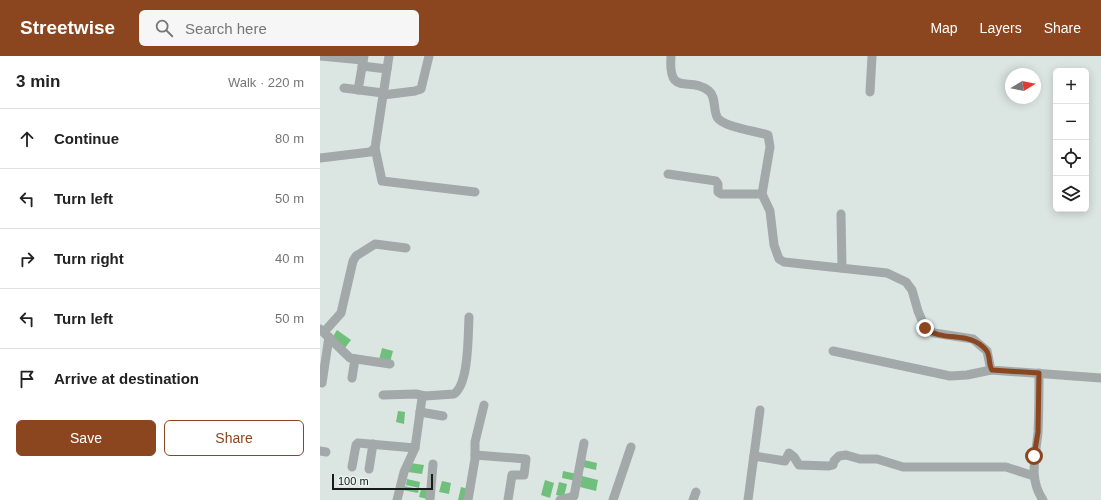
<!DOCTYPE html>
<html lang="en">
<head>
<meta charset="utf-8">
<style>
  :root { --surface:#fff; --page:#f6f6f6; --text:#222; --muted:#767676; --line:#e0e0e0; --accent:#8b451f }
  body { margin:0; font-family:Arial,sans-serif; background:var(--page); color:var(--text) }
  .controls { position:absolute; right:12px; top:12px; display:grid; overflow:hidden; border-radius:6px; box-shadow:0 2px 10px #0003 }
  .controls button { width:36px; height:36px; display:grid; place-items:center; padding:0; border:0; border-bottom:1px solid var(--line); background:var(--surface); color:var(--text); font:20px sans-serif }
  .compass { position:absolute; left:685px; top:12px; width:36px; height:36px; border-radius:50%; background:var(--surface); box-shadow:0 2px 10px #0003; rotate:80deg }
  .scale { position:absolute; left:12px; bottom:10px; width:101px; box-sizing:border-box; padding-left:4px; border:2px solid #181c1a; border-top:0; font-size:11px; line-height:14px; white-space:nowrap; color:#181c1a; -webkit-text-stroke:3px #e8f3ef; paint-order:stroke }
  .stop { position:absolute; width:12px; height:12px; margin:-9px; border:3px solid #8b451f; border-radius:50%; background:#fff }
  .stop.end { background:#8b451f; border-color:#fff; box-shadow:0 1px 4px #0008 }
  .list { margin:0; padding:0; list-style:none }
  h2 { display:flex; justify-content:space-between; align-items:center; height:52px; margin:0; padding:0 16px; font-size:17px }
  h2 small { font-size:13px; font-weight:400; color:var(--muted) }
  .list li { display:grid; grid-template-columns:26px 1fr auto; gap:12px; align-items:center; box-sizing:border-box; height:60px; padding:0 16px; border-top:1px solid var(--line) }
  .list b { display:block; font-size:15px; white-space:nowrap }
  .list em { font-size:13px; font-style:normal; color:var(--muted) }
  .actions { display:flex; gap:8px; padding:12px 16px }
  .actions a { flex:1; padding:9px 0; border:1px solid var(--accent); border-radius:6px; text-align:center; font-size:14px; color:var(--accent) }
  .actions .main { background:var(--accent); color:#fff }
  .icon { flex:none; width:22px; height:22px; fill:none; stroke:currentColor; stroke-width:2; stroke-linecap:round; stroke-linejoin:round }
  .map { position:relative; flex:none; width:781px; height:444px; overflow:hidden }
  header { display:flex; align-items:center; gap:24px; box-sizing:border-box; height:56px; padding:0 20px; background:var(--accent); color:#fff }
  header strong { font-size:19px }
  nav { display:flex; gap:22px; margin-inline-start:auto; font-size:14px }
  .search { width:280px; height:36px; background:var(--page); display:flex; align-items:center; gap:10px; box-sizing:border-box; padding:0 14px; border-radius:6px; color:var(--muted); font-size:15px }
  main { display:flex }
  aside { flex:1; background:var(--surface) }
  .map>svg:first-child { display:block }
  .building { fill:#71bf7d }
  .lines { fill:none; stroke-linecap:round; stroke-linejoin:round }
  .minor { stroke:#a3a8a8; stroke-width:9 }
  .route { stroke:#8b451f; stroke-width:5 }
</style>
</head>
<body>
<header>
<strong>Streetwise</strong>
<div class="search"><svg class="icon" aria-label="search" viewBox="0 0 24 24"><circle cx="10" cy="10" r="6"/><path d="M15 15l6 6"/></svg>Search here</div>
<nav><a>Map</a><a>Layers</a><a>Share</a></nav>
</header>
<main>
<aside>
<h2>3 min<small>Walk · 220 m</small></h2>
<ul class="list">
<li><svg class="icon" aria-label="ahead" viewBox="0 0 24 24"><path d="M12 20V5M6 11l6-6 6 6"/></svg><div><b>Continue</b></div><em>80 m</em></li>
<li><svg class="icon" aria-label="left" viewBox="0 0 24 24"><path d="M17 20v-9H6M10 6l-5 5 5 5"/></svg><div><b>Turn left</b></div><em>50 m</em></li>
<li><svg class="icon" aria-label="right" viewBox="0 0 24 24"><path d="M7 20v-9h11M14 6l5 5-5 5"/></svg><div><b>Turn right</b></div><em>40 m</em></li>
<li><svg class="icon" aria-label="left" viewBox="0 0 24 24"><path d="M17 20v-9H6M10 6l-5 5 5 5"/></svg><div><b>Turn left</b></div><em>50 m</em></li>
<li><svg class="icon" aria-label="arrive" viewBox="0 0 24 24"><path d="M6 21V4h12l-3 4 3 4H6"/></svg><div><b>Arrive at destination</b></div></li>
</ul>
<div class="actions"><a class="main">Save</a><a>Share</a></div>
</aside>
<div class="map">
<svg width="781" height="444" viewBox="0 0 781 444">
  <rect width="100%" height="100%" fill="#dbe5e1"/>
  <g class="building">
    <polygon points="17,274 31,284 25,292 12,282"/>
    <polygon points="62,292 73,295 70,306 59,304"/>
    <polygon points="78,355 85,356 84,368 76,366"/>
    <polygon points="264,404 277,407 276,414 263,411"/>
    <polygon points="90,407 104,409 102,418 88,416"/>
    <polygon points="243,415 257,418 256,425 242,422"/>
    <polygon points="262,420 278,424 276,435 260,431"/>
    <polygon points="87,423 100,426 99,432 86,429"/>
    <polygon points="225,424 234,427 230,442 221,439"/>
    <polygon points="122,425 131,427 129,438 119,436"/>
    <polygon points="239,426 247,428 244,441 236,439"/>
    <polygon points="84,430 99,433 98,437 83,434"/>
    <polygon points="141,431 148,433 146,444 138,444"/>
    <polygon points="101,433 110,435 108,443 99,441"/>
  </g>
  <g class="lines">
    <g class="minor">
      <polyline points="0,0 43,4"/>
      <path d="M351 0C348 43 370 19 389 35 396 41 393 52 397 61 402 71 436 75 448 79L450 91 442 138 450 155 454 189 459 203 464 206 567 217 586 226 592 234 598 255 605 272 614 277 653 283 667 295 671 314 781 322"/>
      <polyline points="42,10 67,13"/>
      <polyline points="24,32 63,37"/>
      <polyline points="38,34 44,0"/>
      <polyline points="550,36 552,0"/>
      <polyline points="63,39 95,35 101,33 109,0"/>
      <polyline points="55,92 62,125 155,136"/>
      <polyline points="0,102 50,96 55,92 69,0"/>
      <polyline points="348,118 396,125 398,128 398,136 401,138 442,138"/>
      <polyline points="521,158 522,212"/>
      <polyline points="0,273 30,302 70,308"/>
      <polyline points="4,276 21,257 33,205 36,200 55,188 86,192"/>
      <polyline points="513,295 630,320 647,319 671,314"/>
      <path d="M719 317C719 337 719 356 718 376 716 400 708 422 723 444"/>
      <polyline points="32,322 35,303"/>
      <polyline points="2,327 9,281"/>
      <polyline points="63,339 96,338 105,340"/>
      <polyline points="100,356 123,360"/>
      <polyline points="0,395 6,396"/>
      <polyline points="155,399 206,403 204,419 192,419 188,444"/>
      <polyline points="434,400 465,405 469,397 474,401 479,409 509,410 513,409 514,405 519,400 526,399 540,403 557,403 583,411 686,411 714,420"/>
      <polyline points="32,411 36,389 38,387 95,392"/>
      <polyline points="49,413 53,388"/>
      <path d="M77 444 84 416 95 392 102 342 105 340 134 338C149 328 148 279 149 261"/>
      <polyline points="110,444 113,408"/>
      <polyline points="148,444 155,403 155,386 164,349"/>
      <polyline points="240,444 254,440 264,387"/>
      <polyline points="293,444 311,391"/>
      <polyline points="373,444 376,436"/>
      <polyline points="428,444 440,354"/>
    </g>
  </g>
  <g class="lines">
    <path class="route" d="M605 272C623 287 650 274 666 294 671 300 668 308 672 314L719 317 718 376 714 400"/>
  </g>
</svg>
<div class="controls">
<button>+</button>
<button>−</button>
<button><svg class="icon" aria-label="locate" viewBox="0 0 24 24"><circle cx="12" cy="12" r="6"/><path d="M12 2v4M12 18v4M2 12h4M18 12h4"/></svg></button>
<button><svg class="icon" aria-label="layers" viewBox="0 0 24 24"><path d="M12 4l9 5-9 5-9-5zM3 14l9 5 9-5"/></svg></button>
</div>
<svg class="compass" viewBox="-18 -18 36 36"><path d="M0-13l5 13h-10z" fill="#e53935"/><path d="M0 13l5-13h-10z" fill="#767676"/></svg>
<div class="scale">100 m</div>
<div class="stop" style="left:714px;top:400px"></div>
<div class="stop end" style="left:605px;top:272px"></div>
</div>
</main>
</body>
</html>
